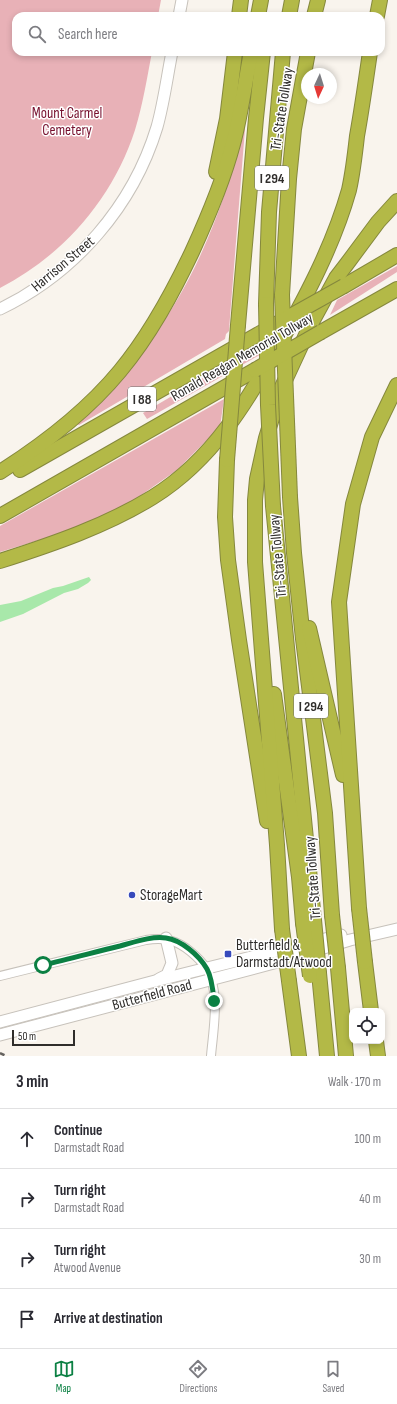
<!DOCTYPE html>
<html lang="en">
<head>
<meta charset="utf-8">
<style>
  :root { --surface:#fff; --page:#f2f2f3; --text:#2b2b33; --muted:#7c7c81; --line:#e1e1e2; --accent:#0b8043 }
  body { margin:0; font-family:"Sofia Sans Condensed",sans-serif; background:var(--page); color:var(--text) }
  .controls { position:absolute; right:12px; bottom:12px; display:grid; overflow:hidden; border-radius:8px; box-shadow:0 2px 6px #0003 }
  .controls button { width:36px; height:36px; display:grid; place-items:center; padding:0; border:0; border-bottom:1px solid var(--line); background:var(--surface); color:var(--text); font:20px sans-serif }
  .compass { position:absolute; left:301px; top:68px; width:36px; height:36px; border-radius:50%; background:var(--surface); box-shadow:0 2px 6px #0003; rotate:184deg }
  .scale { position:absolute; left:12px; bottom:10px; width:63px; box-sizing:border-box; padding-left:4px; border:2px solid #2f2d2b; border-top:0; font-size:11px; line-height:14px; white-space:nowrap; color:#2f2d2b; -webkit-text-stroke:3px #fff; paint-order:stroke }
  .stop { position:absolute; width:12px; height:12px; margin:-9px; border:3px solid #0b8043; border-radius:50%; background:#fff }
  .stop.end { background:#0b8043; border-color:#fff; box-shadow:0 1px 4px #0008 }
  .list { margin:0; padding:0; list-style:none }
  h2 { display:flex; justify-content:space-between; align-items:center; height:52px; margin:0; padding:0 16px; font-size:17px }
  h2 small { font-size:13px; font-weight:400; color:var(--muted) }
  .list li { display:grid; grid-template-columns:26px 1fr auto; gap:12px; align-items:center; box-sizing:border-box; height:60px; padding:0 16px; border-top:1px solid var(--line) }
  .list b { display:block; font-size:15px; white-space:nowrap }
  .list p { margin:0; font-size:13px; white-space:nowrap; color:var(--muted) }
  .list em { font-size:13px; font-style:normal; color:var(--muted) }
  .icon { flex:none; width:22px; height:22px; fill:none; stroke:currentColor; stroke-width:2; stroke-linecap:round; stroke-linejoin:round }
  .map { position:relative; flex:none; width:397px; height:1056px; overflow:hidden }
  .search { position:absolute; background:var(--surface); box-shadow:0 2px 6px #0003; left:12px; right:12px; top:12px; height:44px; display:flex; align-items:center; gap:10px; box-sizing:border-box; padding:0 14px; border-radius:12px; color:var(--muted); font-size:15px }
  .sheet { height:292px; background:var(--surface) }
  nav { display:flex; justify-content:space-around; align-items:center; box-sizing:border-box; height:56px; border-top:1px solid var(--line); background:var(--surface); font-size:11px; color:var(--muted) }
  nav a { display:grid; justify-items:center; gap:2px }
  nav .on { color:var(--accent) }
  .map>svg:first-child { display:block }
  .green { fill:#e8b1b7 }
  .water { fill:#a8e8aa }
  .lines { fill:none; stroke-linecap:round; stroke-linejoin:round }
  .street-casing { stroke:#c7c2bb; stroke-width:10 }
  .secondary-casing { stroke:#c7c2bb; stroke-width:13 }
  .highway-casing { stroke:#85883d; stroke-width:16 }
  .street { stroke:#fff; stroke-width:8 }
  .secondary { stroke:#fff; stroke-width:11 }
  .highway { stroke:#b3b947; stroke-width:14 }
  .rail { stroke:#65625f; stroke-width:2.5; stroke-dasharray:5 5; stroke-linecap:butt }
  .highway-bridge-casing { stroke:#85883d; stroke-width:16; stroke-linecap:butt }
  .highway-bridge { stroke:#b3b947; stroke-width:14 }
  .route { stroke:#0b8043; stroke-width:5 }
  .poi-dot { fill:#374abc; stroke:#fff; stroke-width:1.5 }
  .labels { text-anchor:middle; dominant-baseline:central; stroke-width:3; stroke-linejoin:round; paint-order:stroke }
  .shield { fill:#fff; stroke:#6d6c6b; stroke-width:1 }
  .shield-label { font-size:14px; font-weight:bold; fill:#2f2d2b }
  .street-label { font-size:15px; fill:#2f2d2b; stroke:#fff }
  .park-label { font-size:15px; fill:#760f2d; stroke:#fff }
  .poi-label { font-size:15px; fill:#2f2d2b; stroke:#fff; text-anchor:start }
</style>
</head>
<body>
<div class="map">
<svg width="397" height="1056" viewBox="0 0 397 1056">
  <rect width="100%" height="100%" fill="#f9f4ed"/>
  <g class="green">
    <path d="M0 0H161L158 16H16V52H152C147 78 143 104 135 130 113 198 64 255 0 288Z"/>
    <path d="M243 129H245L230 317 229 331 226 334 225 339 79 425 77 424C98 400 121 378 140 354 193 288 224 209 243 129Z"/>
    <polygon points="397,266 397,272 330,315 337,300"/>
    <polygon points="275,336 265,352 147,419 143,413"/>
    <polygon points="224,399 220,427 177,470 137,498 112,512 72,530 0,552 0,526"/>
  </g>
  <polygon class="water" points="89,577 91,580 88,583 78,589 64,593 23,614 0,622 0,605 21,601 53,588 63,586"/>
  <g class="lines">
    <defs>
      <path id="street" d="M0 976 146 940C164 937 177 940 191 952 197 957 202 962 206 968 221 990 213 1031 211 1056"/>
      <g id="secondary">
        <polyline points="179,16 182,0"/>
        <path d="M0 309C75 273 133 206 157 127 164 102 167 77 172 52"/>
        <polyline points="159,979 167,975 172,963 166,938"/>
        <polyline points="0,1022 155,981 341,935"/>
        <polyline points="0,1035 274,963 350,940 397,929"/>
      </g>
      <g id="highway">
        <polyline points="239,16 241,0"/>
        <polyline points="258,16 261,0"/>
        <polyline points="289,16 292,0"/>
        <polyline points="314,16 318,0"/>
        <polyline points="377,16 380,0"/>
        <polyline points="216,172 227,119 235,52"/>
        <polyline points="344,286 397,255"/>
        <polyline points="282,295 289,179 294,129 308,52"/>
        <polyline points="266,304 269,212 283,52"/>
        <polyline points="238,325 256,118 263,52"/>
        <polyline points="321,332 397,289"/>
        <polyline points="227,460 225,517 228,560 239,640 267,821"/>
        <polyline points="20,470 285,319"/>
        <path d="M0 472C44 444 87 411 120 371 150 335 172 294 192 252 208 217 223 182 233 144 241 114 245 83 251 52"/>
        <polyline points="290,497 294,553 303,639 325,813 332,915"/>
        <polyline points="273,506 314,920"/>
        <polyline points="0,516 255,370"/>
        <path d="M0 561C53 544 106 526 153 497 214 459 247 401 281 341 308 293 334 243 349 190 353 172 355 154 357 136 362 108 366 80 370 52"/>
        <polyline points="309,628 343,775"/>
        <polyline points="274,694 299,877 303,923"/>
        <polyline points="359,908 339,602 353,504 372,437 397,385"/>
        <polyline points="282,929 277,845 255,562 255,500 257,479 266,438 281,389 312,322 336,278 346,265 378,222 397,201"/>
        <polyline points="365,962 371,1011"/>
        <polyline points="338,968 346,1056"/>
        <polyline points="319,973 327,1056"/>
        <polyline points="289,981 299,1056"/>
        <polyline points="376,1041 378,1056"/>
      </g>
    </defs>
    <use href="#street" class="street-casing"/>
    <use href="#secondary" class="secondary-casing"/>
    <use href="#highway" class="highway-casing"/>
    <use href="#street" class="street"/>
    <use href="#secondary" class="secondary"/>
    <use href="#highway" class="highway"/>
    <polyline class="rail" points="0,1053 6,1056"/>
    <defs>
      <g id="highway-bridge">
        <polyline points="282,295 290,497"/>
        <polyline points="266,304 268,405 273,506"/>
        <polyline points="285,319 344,286"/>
        <polyline points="255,370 321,332"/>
        <polyline points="227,460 238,325"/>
        <polyline points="359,908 365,962"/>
        <polyline points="332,915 338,968"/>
        <polyline points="314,920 319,973"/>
        <polyline points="303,923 310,976"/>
        <polyline points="282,929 289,981"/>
      </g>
    </defs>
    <use href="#highway-bridge" class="highway-bridge-casing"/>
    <use href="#highway-bridge" class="highway-bridge"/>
  </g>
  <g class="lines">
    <path class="route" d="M43 965C69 959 95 952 120 946 135 942 151 936 166 938 181 940 199 955 207 969 212 978 213 991 214 1001"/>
  </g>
  <g class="poi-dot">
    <circle cx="132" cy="895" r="4"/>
    <rect x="224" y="950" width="8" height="8" rx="2"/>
  </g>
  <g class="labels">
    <g class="shield">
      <rect x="255" y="166" width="34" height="24" rx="3"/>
      <rect x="128" y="387" width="28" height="24" rx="3"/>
      <rect x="294" y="694" width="34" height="24" rx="3"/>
    </g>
    <g class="shield-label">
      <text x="272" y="178">I 294</text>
      <text x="142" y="399">I 88</text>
      <text x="311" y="706">I 294</text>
    </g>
    <g class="street-label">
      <text transform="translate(282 109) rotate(-81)">Tri-State Tollway</text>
      <text transform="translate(63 264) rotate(-40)">Harrison Street</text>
      <text transform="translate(242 357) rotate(-30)">Ronald Reagan Memorial Tollway</text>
      <text transform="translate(278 556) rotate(-95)">Tri-State Tollway</text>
      <text transform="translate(313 878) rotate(-94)">Tri-State Tollway</text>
      <text transform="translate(152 995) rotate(-15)">Butterfield Road</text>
    </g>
    <g class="park-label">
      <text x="67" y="113">Mount Carmel<tspan x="67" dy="17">Cemetery</tspan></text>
    </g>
    <g class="poi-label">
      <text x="140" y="895">StorageMart</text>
      <text x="236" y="945">Butterfield &amp;<tspan x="236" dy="17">Darmstadt/Atwood</tspan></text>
    </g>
  </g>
</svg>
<div class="controls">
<button><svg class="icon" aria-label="locate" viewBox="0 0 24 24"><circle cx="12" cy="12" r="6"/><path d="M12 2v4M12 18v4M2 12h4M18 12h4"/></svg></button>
</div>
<svg class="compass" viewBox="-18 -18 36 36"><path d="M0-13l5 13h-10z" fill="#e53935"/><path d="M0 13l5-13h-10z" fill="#7c7c81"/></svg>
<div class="scale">50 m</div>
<div class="stop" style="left:43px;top:965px"></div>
<div class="stop end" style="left:214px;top:1001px"></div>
<div class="search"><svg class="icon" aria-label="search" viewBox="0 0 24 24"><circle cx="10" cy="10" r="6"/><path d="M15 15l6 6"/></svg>Search here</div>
</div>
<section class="sheet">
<h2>3 min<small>Walk · 170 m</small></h2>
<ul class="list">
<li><svg class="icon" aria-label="ahead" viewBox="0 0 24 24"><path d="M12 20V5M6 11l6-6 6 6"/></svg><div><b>Continue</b><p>Darmstadt Road</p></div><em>100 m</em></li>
<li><svg class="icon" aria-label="right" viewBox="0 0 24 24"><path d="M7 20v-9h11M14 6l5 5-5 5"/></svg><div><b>Turn right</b><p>Darmstadt Road</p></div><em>40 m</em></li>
<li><svg class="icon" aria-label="right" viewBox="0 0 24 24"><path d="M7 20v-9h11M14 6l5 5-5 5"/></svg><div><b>Turn right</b><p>Atwood Avenue</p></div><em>30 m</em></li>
<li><svg class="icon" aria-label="arrive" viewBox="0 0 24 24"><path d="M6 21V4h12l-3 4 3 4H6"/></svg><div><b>Arrive at destination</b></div></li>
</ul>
</section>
<nav>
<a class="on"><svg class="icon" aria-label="map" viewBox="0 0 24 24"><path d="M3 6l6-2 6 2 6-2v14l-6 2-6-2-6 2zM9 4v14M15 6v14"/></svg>Map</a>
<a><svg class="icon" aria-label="directions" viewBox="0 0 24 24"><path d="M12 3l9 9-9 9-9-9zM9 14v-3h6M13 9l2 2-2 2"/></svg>Directions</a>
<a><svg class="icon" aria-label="saved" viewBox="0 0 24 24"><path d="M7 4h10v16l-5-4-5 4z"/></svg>Saved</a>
</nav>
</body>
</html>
